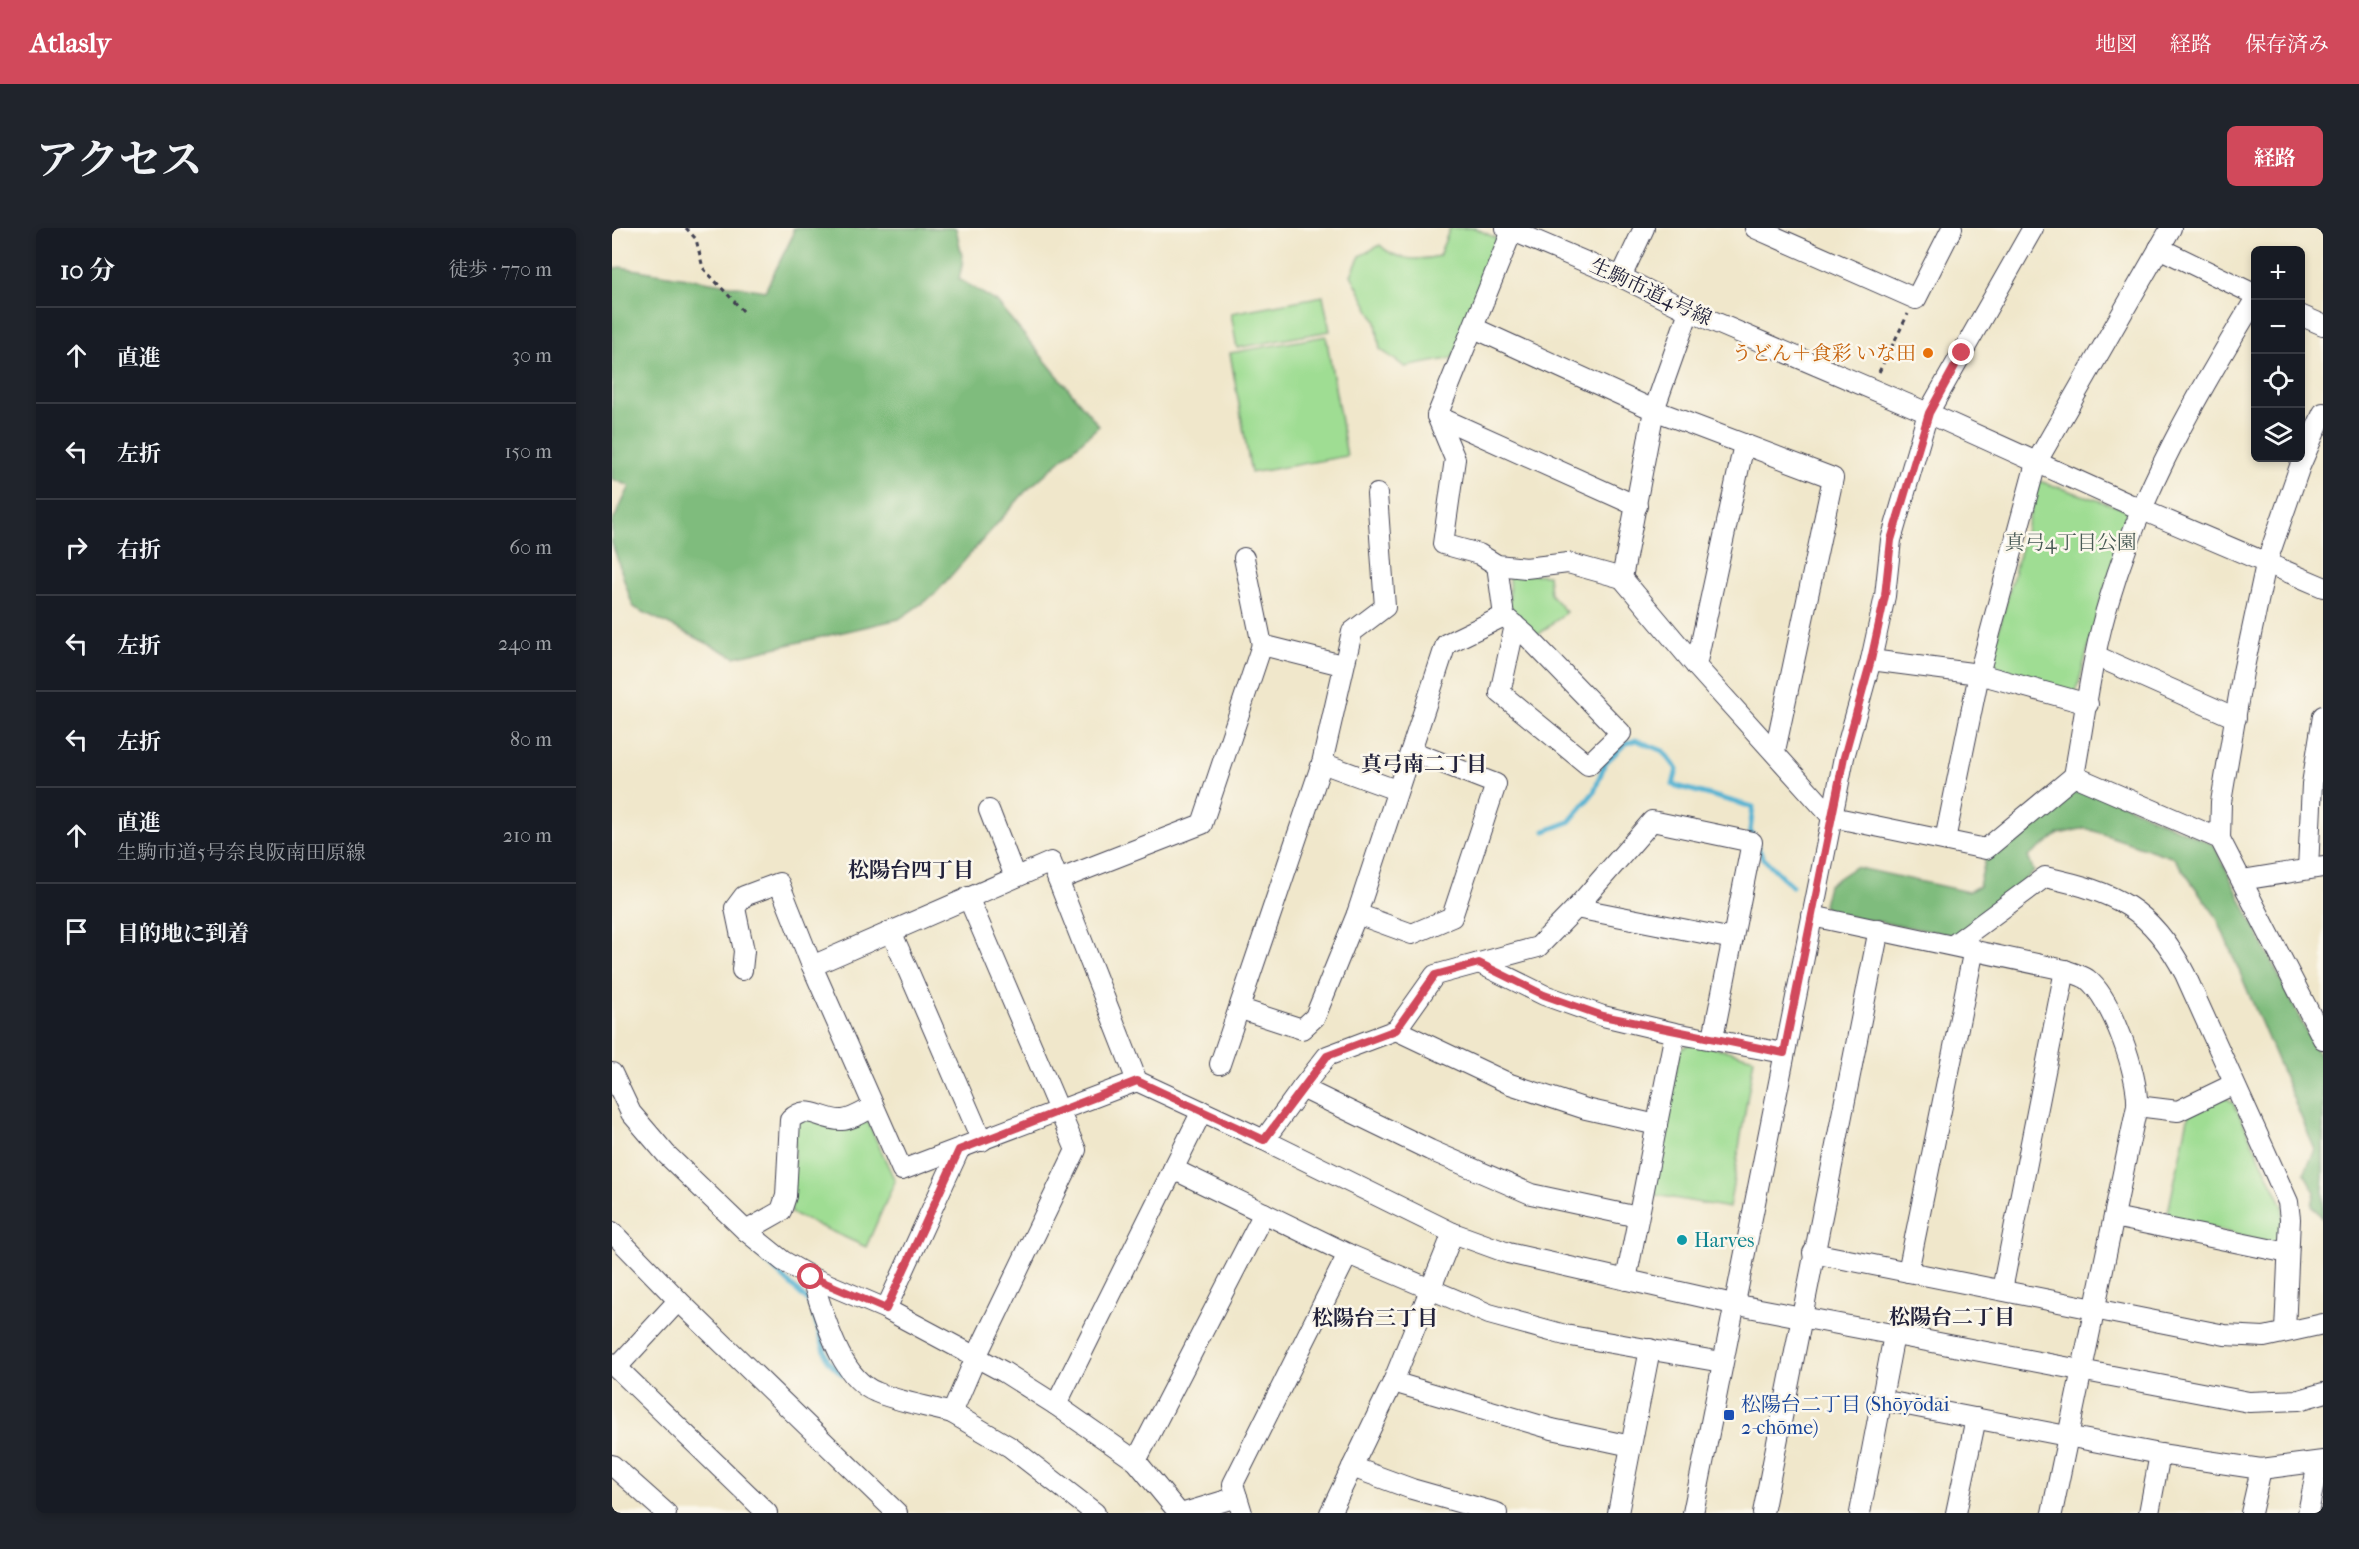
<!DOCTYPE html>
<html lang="ja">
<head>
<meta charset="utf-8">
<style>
  :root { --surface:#171b24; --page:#20242c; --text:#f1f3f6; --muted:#9ea1a6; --line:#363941; --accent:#d1495b }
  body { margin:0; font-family:"IM FELL French Canon","Noto Serif JP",serif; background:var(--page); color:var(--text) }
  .controls { position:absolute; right:18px; top:18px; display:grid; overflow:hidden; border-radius:9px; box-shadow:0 3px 9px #0003 }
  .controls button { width:54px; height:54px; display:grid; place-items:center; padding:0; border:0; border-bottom:2px solid var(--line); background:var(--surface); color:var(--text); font:30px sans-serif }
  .stop { position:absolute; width:18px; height:18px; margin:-14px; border:4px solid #d1495b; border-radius:50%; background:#fff }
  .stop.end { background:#d1495b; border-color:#fff; box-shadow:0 2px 6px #0008 }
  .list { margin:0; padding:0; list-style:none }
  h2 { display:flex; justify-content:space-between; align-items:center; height:78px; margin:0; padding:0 24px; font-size:26px }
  h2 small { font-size:20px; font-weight:400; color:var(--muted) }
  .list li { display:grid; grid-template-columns:39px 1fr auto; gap:18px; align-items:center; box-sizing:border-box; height:96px; padding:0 24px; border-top:2px solid var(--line) }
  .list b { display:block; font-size:22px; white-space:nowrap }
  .list p { margin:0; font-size:20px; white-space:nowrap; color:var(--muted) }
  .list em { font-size:20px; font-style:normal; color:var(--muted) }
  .icon { flex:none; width:33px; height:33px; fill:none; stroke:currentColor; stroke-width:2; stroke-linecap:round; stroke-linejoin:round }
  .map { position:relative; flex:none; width:1711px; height:1285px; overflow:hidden; border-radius:9px }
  header { display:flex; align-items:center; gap:36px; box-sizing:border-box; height:84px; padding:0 30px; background:var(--accent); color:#fff }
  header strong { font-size:28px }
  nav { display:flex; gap:33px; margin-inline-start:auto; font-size:21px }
  .intro { display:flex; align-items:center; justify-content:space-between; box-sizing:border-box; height:144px; padding:0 36px }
  h1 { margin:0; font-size:42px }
  .button { padding:15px 27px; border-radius:9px; background:var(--accent); color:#fff; font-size:21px; font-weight:700 }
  main { display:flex; gap:36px; padding:0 36px }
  aside { flex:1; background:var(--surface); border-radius:9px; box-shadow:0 3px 9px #0003 }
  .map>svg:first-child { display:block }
  .green { fill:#9fdd93; stroke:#608067; stroke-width:1.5 }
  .forest { fill:#7fbc7d; stroke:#506f5c; stroke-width:1.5 }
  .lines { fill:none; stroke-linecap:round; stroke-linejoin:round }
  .stream { stroke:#53b2d2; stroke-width:5 }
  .minor-casing { stroke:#414051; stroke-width:22 }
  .path { stroke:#414051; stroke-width:3; stroke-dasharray:4.5 4.5; stroke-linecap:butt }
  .minor { stroke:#fff; stroke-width:20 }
  .route { stroke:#d1495b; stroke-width:8 }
  .food-dot { fill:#e8710a; stroke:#fbf7ec; stroke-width:2 }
  .culture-dot { fill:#0f9aa8; stroke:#fbf7ec; stroke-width:2 }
  .transit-dot { fill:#1a4fb4; stroke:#fbf7ec; stroke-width:2 }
  .labels { text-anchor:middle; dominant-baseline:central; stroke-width:5; stroke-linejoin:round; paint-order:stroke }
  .street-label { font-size:20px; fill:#22223b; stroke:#fbf7ec }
  .food-label { font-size:20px; fill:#c56008; stroke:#fbf7ec; text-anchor:end }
  .park-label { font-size:20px; fill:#485a55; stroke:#fbf7ec }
  .culture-label { font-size:20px; fill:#0d838f; stroke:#fbf7ec; text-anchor:start }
  .transit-label { font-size:20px; fill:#164399; stroke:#fbf7ec; text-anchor:start }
  .neighbourhood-label { font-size:21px; font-weight:bold; fill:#22223b; stroke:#fbf7ec }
</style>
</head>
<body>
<header>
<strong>Atlasly</strong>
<nav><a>地図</a><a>経路</a><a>保存済み</a></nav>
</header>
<div class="intro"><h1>アクセス</h1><a class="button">経路</a></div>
<main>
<aside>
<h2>10 分<small>徒歩 · 770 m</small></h2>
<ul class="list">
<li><svg class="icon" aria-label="ahead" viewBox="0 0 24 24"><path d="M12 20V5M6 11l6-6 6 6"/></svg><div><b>直進</b></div><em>30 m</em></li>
<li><svg class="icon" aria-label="left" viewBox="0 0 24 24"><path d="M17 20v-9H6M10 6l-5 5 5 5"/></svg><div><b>左折</b></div><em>150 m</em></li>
<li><svg class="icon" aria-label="right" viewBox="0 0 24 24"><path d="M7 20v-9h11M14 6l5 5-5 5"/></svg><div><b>右折</b></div><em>60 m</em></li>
<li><svg class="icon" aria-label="left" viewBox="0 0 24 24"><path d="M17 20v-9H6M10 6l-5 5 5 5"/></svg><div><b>左折</b></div><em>240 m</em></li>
<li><svg class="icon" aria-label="left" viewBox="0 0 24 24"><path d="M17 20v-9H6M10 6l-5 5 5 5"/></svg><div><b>左折</b></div><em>80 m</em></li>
<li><svg class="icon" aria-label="ahead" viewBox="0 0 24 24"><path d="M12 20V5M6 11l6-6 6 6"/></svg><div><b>直進</b><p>生駒市道5号奈良阪南田原線</p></div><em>210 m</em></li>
<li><svg class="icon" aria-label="arrive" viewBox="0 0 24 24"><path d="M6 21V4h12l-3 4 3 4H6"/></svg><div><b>目的地に到着</b></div></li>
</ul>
</aside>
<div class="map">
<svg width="1711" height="1285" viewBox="0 0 1711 1285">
  <rect width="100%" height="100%" fill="#fbf7ec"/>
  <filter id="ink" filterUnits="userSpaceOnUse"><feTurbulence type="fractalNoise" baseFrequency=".0167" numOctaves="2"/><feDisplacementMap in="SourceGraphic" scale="12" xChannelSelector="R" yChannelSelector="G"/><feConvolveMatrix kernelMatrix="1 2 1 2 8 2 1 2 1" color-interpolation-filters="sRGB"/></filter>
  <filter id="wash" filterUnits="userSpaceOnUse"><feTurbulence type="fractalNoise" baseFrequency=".008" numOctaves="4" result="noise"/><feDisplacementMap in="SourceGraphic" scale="24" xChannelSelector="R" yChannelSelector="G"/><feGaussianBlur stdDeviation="1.35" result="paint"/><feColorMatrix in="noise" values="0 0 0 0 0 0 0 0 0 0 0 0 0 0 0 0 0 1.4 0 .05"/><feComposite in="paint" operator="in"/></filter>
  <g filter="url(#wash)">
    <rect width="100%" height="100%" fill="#f0e7cb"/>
    <g class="green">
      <path d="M838 0H863L890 13 841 130 793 139 768 121 764 94 739 47 748 28 768 17C783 33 808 33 827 28Z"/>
      <polygon points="711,68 718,103 625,120 619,85"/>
      <polygon points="714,108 735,228 639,245 618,125"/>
      <polygon points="1427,253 1522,284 1490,368 1464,465 1384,441 1378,434"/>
      <polygon points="897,345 936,347 938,366 954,384 926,407 898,389"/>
      <polygon points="1082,814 1142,830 1117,980 1038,966 1068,821"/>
      <polygon points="1610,868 1621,874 1671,978 1671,1006 1660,1015 1555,989 1577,885"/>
      <polygon points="193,889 228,898 256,894 283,953 254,1019 179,985 184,893"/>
    </g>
    <g class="forest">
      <polygon points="181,0 344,0 351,33 347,51 385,74 487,198 413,264 322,367 287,391 123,429 21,379 0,315 0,295 18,258 0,251 0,41 8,39 153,63 181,7"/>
      <polygon points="1471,558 1602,617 1701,817 1711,831 1711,991 1700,977 1703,964 1692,945 1703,922 1604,688 1562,630 1473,600 1447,606 1416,629 1422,644 1346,708 1218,685 1211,677 1216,657 1243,639 1356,664 1367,658 1375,625 1457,560"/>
    </g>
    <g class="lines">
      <g class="stream">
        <polyline points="933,603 957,594 982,564 993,535 1013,516 1024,512 1051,523 1065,541 1061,557 1141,579 1138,603 1141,608"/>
        <polyline points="1145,617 1151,630 1180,658"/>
        <polyline points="139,1019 198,1075 216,1133 231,1147"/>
      </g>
    </g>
  </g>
  <g filter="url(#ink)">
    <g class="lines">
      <defs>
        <g id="minor">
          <polyline points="894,0 1009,49 1077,83 1316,185 1528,281 1711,359"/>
          <polyline points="1143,0 1304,71 1340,0"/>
          <polyline points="900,3 825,188 843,231 831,316 867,326 885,337 914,340 956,335 1010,350"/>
          <polyline points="1547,20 1644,67"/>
          <polyline points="1009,49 1032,0"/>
          <polyline points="1077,83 1042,182 1010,350 1084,438 1220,589 1374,621 1462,548 1608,611 1711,811"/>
          <polyline points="1688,87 1711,97"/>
          <polyline points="862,100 1042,182 1221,250 1163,523"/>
          <polyline points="825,188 1025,278"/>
          <polyline points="632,330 650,417 730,437"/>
          <polyline points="885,337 892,388 913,406 1009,505 976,537 888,465 903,397"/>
          <polyline points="1484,428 1624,490"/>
          <polyline points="1259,432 1367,446 1476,476"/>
          <polyline points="1084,438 1132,216"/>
          <polyline points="710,535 740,404 773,379 765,266"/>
          <path d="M1462 548C1473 488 1480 426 1498 369 1530 261 1586 165 1644 70"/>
          <polyline points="377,582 403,649"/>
          <polyline points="1608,611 1609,574 1631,444 1654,336 1688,238 1711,185"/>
          <polyline points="1333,612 1367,446 1424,235 1559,0"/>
          <polyline points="1696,641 1700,556 1711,488"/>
          <polyline points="446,652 590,596 650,417"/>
          <polyline points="1630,652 1711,639"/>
          <polyline points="356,669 464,922 364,1129 340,1185 398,1219 483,1285"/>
          <polyline points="964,680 1121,711"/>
          <polyline points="745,686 800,706 840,689 884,556 799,523"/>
          <path d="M1200 688 1453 742C1460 745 1469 747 1475 751 1500 770 1527 848 1525 878L1440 1285"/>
          <polyline points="279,703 370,913"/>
          <path d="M1341 717 1433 649C1503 664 1539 680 1573 746L1676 974 1678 991 1673 1103"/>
          <polyline points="867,735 932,767 991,788 1063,805 1014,1052"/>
          <polyline points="130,742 132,723 123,680 132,668 167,655 200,738"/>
          <polyline points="629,781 690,801 703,789 745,686 834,416 892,388"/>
          <polyline points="784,802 898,856 974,881 1045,897"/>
          <polyline points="1063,805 1172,825"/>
          <polyline points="608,836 710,535 784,562"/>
          <polyline points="0,845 19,885 54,926 134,1003 171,1033 199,1049 274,1081"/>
          <polyline points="525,853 290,942 200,738 439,634 525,853 652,912 841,1005 896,1025 1121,1076 1637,1174 1687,1172 1711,1165"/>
          <polyline points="690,860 715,828 784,802 823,747 926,719 964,680 1040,593 1140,614 1101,810"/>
          <polyline points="1525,878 1566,883 1622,856"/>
          <polyline points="652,912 690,860 818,922 919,966 1026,989"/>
          <polyline points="347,922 274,1081 392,1144 444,1177 524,1233 567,1285"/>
          <polyline points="561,941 736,1026 877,1086 953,1107 1110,1134"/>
          <polyline points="1502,989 1676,1025"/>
          <path d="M134 1003 169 983 174 968 178 892C196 874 209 893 230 892 239 892 253 883 261 879"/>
          <polyline points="0,1004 70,1076 285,1285"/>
          <polyline points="1201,1025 1613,1107 1652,1109 1711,1096"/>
          <polyline points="1296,1044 1362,721"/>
          <path d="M199 1049C212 1084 226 1149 264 1164 287 1174 316 1178 340 1185"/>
          <polyline points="1390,1062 1453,742"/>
          <polyline points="0,1135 155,1285"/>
          <polyline points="5,1139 66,1073"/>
          <polyline points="781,1154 940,1201 1019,1218"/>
          <polyline points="1269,1172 1548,1226 1649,1241 1711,1233"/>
          <polyline points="444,1177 590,883"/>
          <polyline points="524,1233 652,985"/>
          <polyline points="0,1237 54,1285"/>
          <polyline points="740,1239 800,1261 885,1285"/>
          <polyline points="572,1285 625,1269"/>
          <polyline points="630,1285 621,1256 736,1026"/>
          <polyline points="718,1285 781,1154 841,1005"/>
          <polyline points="1006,1285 1038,1121"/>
          <polyline points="1081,1285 1232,529 1259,432 1273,368 1279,312 1316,185 1421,0"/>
          <polyline points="1151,1285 1267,701"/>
          <polyline points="1248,1285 1282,1107"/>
          <polyline points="1344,1285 1364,1190"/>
          <polyline points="1537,1285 1548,1226"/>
          <polyline points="1639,1285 1649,1241"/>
          <polyline points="1696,1285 1706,1235"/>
        </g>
      </defs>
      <use href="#minor" class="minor-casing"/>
      <g class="path">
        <polyline points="74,0 84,11 91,40 132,84"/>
        <polyline points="1267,144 1296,86"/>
      </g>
      <use href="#minor" class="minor"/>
    </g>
  </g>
  <g class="lines" filter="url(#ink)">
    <polyline class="route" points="199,1049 274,1081 347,922 525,853 652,912 715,828 784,802 823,747 867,735 932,767 991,788 1172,825 1232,529 1259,432 1273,368 1279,312 1317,185 1350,125"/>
  </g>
  <circle class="food-dot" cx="1316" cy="125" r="6"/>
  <circle class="culture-dot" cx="1070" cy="1012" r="6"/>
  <rect class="transit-dot" x="1111" y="1181" width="12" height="12" rx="3"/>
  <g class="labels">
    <g class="street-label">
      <text transform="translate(1039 64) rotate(25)">生駒市道4号線</text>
    </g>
    <g class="food-label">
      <text x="1304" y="125">うどん＋食彩 いな田</text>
    </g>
    <g class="park-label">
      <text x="1459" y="314">真弓4丁目公園</text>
    </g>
    <g class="culture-label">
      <text x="1082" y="1012">Harves</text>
    </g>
    <g class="transit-label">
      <text x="1129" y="1176">松陽台二丁目 (Shōyōdai<tspan x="1129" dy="23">2-chōme)</tspan></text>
    </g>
    <g class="neighbourhood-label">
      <text x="812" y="536">真弓南二丁目</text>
      <text x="299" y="642">松陽台四丁目</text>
      <text x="1340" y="1089">松陽台二丁目</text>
      <text x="763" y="1090">松陽台三丁目</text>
    </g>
  </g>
</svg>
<div class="controls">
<button>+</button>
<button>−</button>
<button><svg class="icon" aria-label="locate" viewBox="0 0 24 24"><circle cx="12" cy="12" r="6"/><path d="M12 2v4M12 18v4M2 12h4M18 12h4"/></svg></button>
<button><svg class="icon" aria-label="layers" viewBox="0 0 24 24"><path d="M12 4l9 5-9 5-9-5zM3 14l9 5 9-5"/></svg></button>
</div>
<div class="stop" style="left:199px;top:1049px"></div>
<div class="stop end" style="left:1350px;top:125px"></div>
</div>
</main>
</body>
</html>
